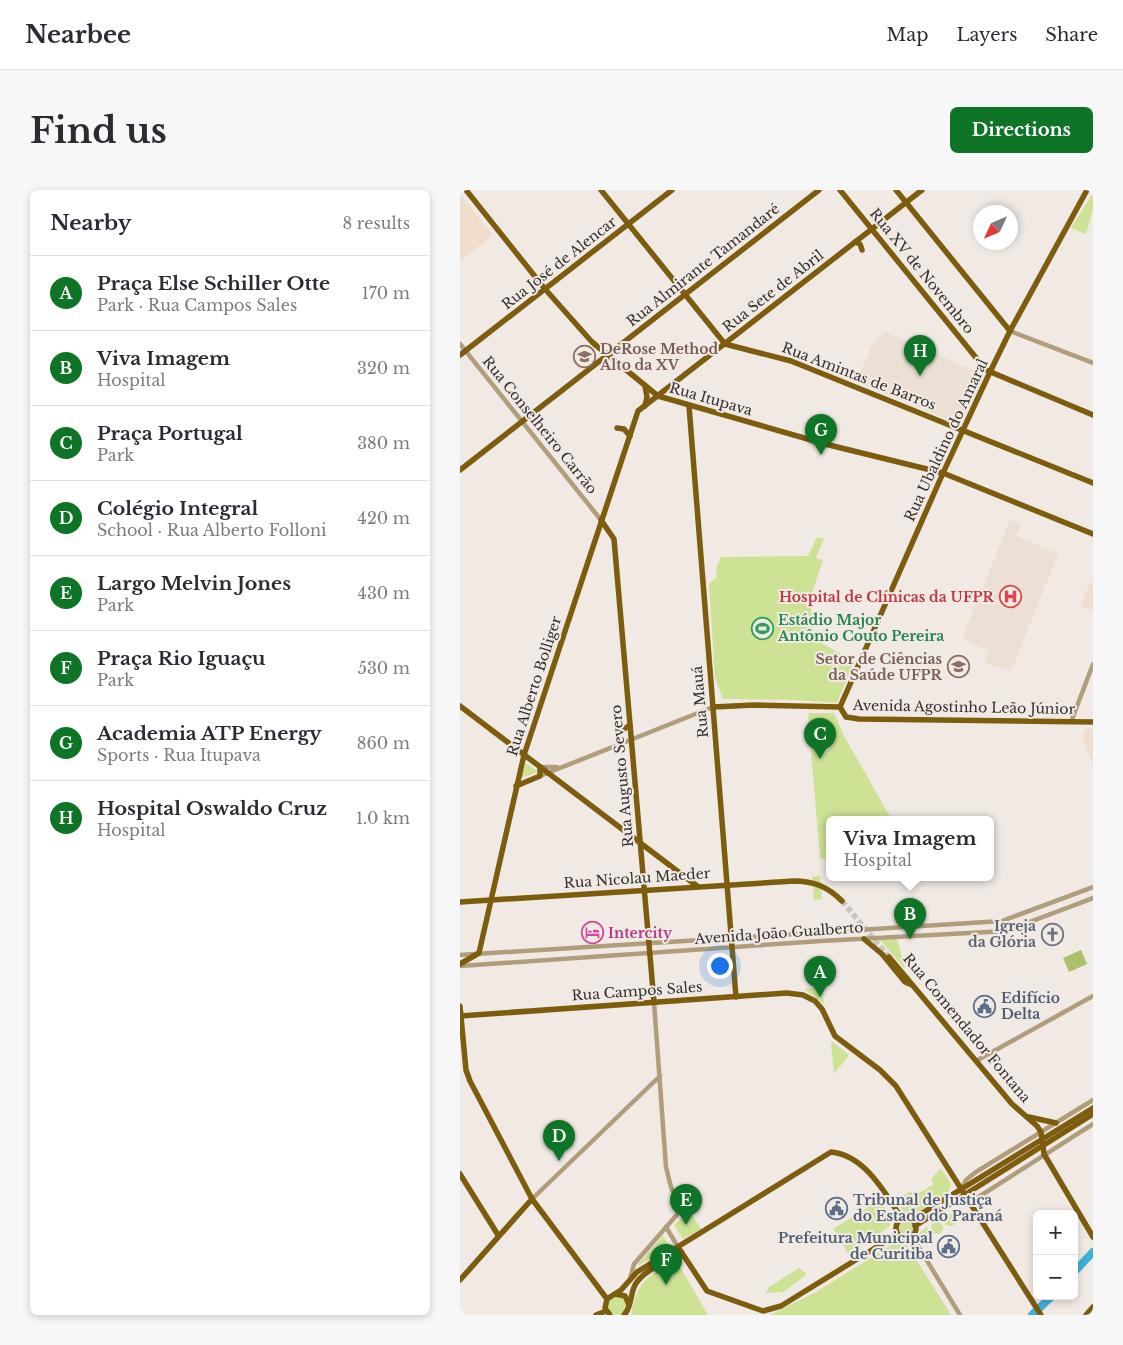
<!DOCTYPE html>
<html lang="en">
<head>
<meta charset="utf-8">
<style>
  :root { --surface:#fff; --page:#f7f7f7; --text:#2b2b33; --muted:#7c7c81; --line:#e1e1e2; --accent:#0e7426 }
  body { margin:0; font-family:"Libre Baskerville",serif; background:var(--page); color:var(--text) }
  .controls { position:absolute; right:15px; bottom:15px; display:grid; overflow:hidden; border-radius:8px; box-shadow:0 2px 8px #0003 }
  .controls button { width:45px; height:45px; display:grid; place-items:center; padding:0; border:0; border-bottom:1px solid var(--line); background:var(--surface); color:var(--text); font:25px sans-serif }
  .compass { position:absolute; left:513px; top:15px; width:45px; height:45px; border-radius:50%; background:var(--surface); box-shadow:0 2px 8px #0003; rotate:226deg }
  .you { position:absolute; left:259px; top:775px; width:18px; height:18px; margin:-12px; border:4px solid #fff; border-radius:50%; background:#1a73e8; box-shadow:0 0 0 8px #1a73e833 }
  .badge { display:grid; place-items:center; width:32px; height:32px; border-radius:50%; background:var(--accent); color:#fff; font-size:16px; font-weight:700 }
  .pin { position:absolute; translate:-50% -41px; filter:drop-shadow(0 1px 2px #0008) }
  .pin::after { content:''; position:absolute; top:26px; width:18px; height:15px; background:inherit; clip-path:polygon(0 0,100% 0,50% 100%) }
  .popup { position:absolute; left:366px; top:626px; width:168px; height:65px; box-sizing:border-box; display:grid; place-content:center; border-radius:8px; background:var(--surface); filter:drop-shadow(0 1px 4px #0005); font-size:16px; white-space:nowrap; color:var(--muted) }
  .popup b { font-size:19px; color:var(--text) }
  .popup::after { content:''; position:absolute; left:50%; top:100%; margin-left:-10px; border:10px solid transparent; border-top-color:var(--surface) }
  .list { margin:0; padding:0; list-style:none }
  h2 { display:flex; justify-content:space-between; align-items:center; height:65px; margin:0; padding:0 20px; font-size:21px }
  h2 small { font-size:16px; font-weight:400; color:var(--muted) }
  .list li { display:grid; grid-template-columns:32px 1fr auto; gap:15px; align-items:center; box-sizing:border-box; height:75px; padding:0 20px; border-top:1px solid var(--line) }
  .list b { display:block; font-size:19px; white-space:nowrap }
  .list p { margin:0; font-size:16px; white-space:nowrap; color:var(--muted) }
  .list em { font-size:16px; font-style:normal; color:var(--muted) }
  .map { position:relative; flex:none; width:633px; height:1125px; overflow:hidden; border-radius:8px }
  header { display:flex; align-items:center; gap:30px; box-sizing:border-box; height:70px; padding:0 25px; background:var(--surface); border-bottom:1px solid var(--line) }
  header strong { font-size:24px }
  nav { display:flex; gap:28px; margin-inline-start:auto; font-size:18px }
  .intro { display:flex; align-items:center; justify-content:space-between; box-sizing:border-box; height:120px; padding:0 30px }
  h1 { margin:0; font-size:35px }
  .button { padding:12px 22px; border-radius:8px; background:var(--accent); color:#fff; font-size:18px; font-weight:700 }
  main { display:flex; gap:30px; padding:0 30px }
  aside { flex:1; background:var(--surface); border-radius:8px; box-shadow:0 2px 8px #0003 }
  .map>svg:first-child { display:block }
  .built { fill:#ecdfd4 }
  .education { fill:#f0ddcd }
  .green { fill:#cee296; fill-rule:evenodd }
  .forest { fill:#abc06a }
  .lines { fill:none; stroke-linecap:round; stroke-linejoin:round }
  .river { stroke:#3fb0d7; stroke-width:8 }
  .major-tunnel { stroke:#cac4c0; stroke-width:5.5; stroke-dasharray:5.5 3; stroke-linecap:butt }
  .minor { stroke:#b09d7c; stroke-width:4.5 }
  .major { stroke:#7d5c0e; stroke-width:5.5 }
  .labels { text-anchor:middle; dominant-baseline:central; stroke-width:4; stroke-linejoin:round; paint-order:stroke }
  .street-label { font-size:14px; fill:#32302e; stroke:#f0e9e4 }
  .education-label { font-size:14px; font-weight:bold; fill:#785e54; stroke:#f0e9e4; text-anchor:start }
  .health-label { font-size:14px; font-weight:bold; fill:#be3a42; stroke:#f0e9e4; text-anchor:end }
  .leisure-label { font-size:14px; font-weight:bold; fill:#27864d; stroke:#f0e9e4; text-anchor:start }
  .worship-label { font-size:14px; font-weight:bold; fill:#5b616d; stroke:#f0e9e4; text-anchor:end }
  .hotel-label { font-size:14px; font-weight:bold; fill:#b23c85; stroke:#f0e9e4; text-anchor:start }
  .service-label { font-size:14px; font-weight:bold; fill:#4e5e75; stroke:#f0e9e4; text-anchor:start }
</style>
</head>
<body>
<header>
<strong>Nearbee</strong>
<nav><a>Map</a><a>Layers</a><a>Share</a></nav>
</header>
<div class="intro"><h1>Find us</h1><a class="button">Directions</a></div>
<main>
<aside>
<h2>Nearby<small>8 results</small></h2>
<ul class="list">
<li><span class="badge">A</span><div><b>Praça Else Schiller Otte</b><p>Park · Rua Campos Sales</p></div><em>170 m</em></li>
<li><span class="badge">B</span><div><b>Viva Imagem</b><p>Hospital</p></div><em>320 m</em></li>
<li><span class="badge">C</span><div><b>Praça Portugal</b><p>Park</p></div><em>380 m</em></li>
<li><span class="badge">D</span><div><b>Colégio Integral</b><p>School · Rua Alberto Folloni</p></div><em>420 m</em></li>
<li><span class="badge">E</span><div><b>Largo Melvin Jones</b><p>Park</p></div><em>430 m</em></li>
<li><span class="badge">F</span><div><b>Praça Rio Iguaçu</b><p>Park</p></div><em>530 m</em></li>
<li><span class="badge">G</span><div><b>Academia ATP Energy</b><p>Sports · Rua Itupava</p></div><em>860 m</em></li>
<li><span class="badge">H</span><div><b>Hospital Oswaldo Cruz</b><p>Hospital</p></div><em>1.0 km</em></li>
</ul>
</aside>
<div class="map">
<svg width="633" height="1125" viewBox="0 0 633 1125">
  <rect width="100%" height="100%" fill="#f0e9e4"/>
  <g class="built">
    <polygon points="425,142 520,183 523,189 501,235 396,192 412,155"/>
    <polygon points="550,330 561,335 556,346 598,364 551,481 524,473 529,461 502,449"/>
  </g>
  <g class="education">
    <polygon points="0,4 33,45 0,71"/>
    <polygon points="128,155 137,166 120,180 111,169"/>
    <polygon points="630,392 633,393 633,421 621,416"/>
    <polygon points="625,539 633,539 633,576 622,546"/>
  </g>
  <g class="green">
    <polygon points="633,3 633,19 626,44 611,38"/>
    <polygon points="357,347 364,349 356,368 363,370 350,409 354,449 394,471 377,513 335,510 263,509 255,488 249,394 257,387 256,379 261,367 348,366"/>
    <path d="M348 523H374L384 546 432 630H370V669H360ZM358 537 370 538 375 541 372 556 364 564 356 562C351 551 350 544 358 537Z"/>
    <polygon points="66,573 78,582 61,588"/>
    <polygon points="360,686 362,709 354,710 352,687"/>
    <polygon points="437,748 445,779 419,749"/>
    <polygon points="362,797 364,814 344,799"/>
    <polygon points="373,852 389,865 374,884 371,854"/>
    <path d="M481 978 491 994 488 1003 455 1024C444 1026 441 1018 436 1010L451 1001 454 1006 474 994 471 989Z"/>
    <polygon points="420,1010 432,1029 429,1037 388,1063 373,1039"/>
    <polygon points="229,1020 241,1039 223,1049 214,1035"/>
    <circle cx="490" cy="1030" r="6"/>
    <circle cx="446" cy="1038" r="7"/>
    <circle cx="477" cy="1038" r="6"/>
    <polygon points="467,1037 473,1047 463,1054 459,1043"/>
    <polygon points="203,1046 210,1057 178,1076 178,1074"/>
    <polygon points="436,1052 447,1055 491,1125 310,1125 356,1102"/>
    <path d="M216 1070 248 1125H171C178 1089 187 1088 216 1070Z"/>
    <polygon points="339,1078 346,1084 345,1086 323,1102 306,1103 309,1097"/>
    <circle cx="157" cy="1116" r="9"/>
  </g>
  <polygon class="forest" points="621,760 627,774 609,782 603,768"/>
  <g class="lines">
    <g class="river">
      <polyline points="614,1082 633,1062"/>
      <polyline points="572,1125 592,1106"/>
    </g>
    <polyline class="major-tunnel" points="382,711 429,767"/>
    <g class="minor">
      <polyline points="550,141 633,173"/>
      <polyline points="0,154 141,330"/>
      <polyline points="611,532 633,474"/>
      <polyline points="80,577 97,577"/>
      <polyline points="80,586 253,517"/>
      <polyline points="0,765 542,731 633,697"/>
      <polyline points="0,776 361,751 546,741 633,708"/>
      <polyline points="516,871 633,806"/>
      <polyline points="502,999 506,990 516,982 633,910"/>
      <polyline points="505,1004 511,1008 517,1008 633,934"/>
      <polyline points="72,1009 200,886"/>
      <polyline points="206,1037 218,1057"/>
      <polyline points="452,1046 500,1125"/>
      <polyline points="170,1089 174,1074 221,1020 211,997 206,977 194,812"/>
    </g>
    <g class="major">
      <polyline points="6,0 85,99 132,152 198,206 365,254 483,283 633,344"/>
      <polyline points="141,0 265,154 331,171 633,293"/>
      <polyline points="380,0 526,180 633,225"/>
      <polyline points="436,0 550,141"/>
      <polyline points="395,52 400,54 402,60"/>
      <polyline points="0,165 212,0"/>
      <polyline points="185,216 187,207 185,196"/>
      <polyline points="229,216 276,807"/>
      <polyline points="157,238 164,239 170,246"/>
      <polyline points="0,280 359,0"/>
      <polyline points="141,330 154,349 194,812"/>
      <polyline points="0,516 237,696"/>
      <polyline points="253,517 294,515 380,517"/>
      <polyline points="380,517 483,283 530,182 550,141 627,0"/>
      <polyline points="380,517 386,527 399,529 633,532"/>
      <polyline points="161,541 170,535"/>
      <polyline points="56,596 80,586 80,577"/>
      <path d="M0 712 334 691C354 691 368 697 382 711"/>
      <polyline points="404,749 422,764 445,792 452,795"/>
      <polyline points="429,767 552,914 577,936 581,942 584,964 633,1047"/>
      <polyline points="0,774 19,763 64,565 178,221 462,0"/>
      <polyline points="0,816 6,880 10,891 72,1009 147,1109"/>
      <polyline points="0,826 327,803 343,805 355,811 362,819 375,846 420,880 436,896 581,1125"/>
      <polyline points="569,927 596,933"/>
      <polyline points="0,984 38,1045"/>
      <circle cx="446" cy="1038" r="10"/>
      <polyline points="451,1030 633,918"/>
      <polyline points="455,1036 633,924"/>
      <polyline points="218,1057 247,1101 303,1121 321,1116 428,1050 439,1046"/>
      <polyline points="0,1090 72,1009"/>
      <polyline points="155,1104 165,1106 169,1115"/>
      <polyline points="136,1125 146,1121"/>
      <path d="M150 1125 145 1118 147 1109 161 1100 177 1082 371 962C405 965 426 1004 442 1029"/>
      <path d="M164 1125C172 1117 170 1104 175 1095 183 1080 208 1071 222 1063"/>
      <polyline points="626,1125 633,1117"/>
    </g>
  </g>
  <defs>
    <symbol id="university-ring" viewBox="-11 -11 22 22"><circle r="9.5" fill="#f0e9e4" stroke="#8d6e63" stroke-width="1.5"/><path d="M0-5L7-2L0 1L-7-2ZM-4 1L0 2.5L4 1V4Q0 6-4 4Z" fill="#8d6e63"/></symbol>
    <symbol id="hospital-ring" viewBox="-11 -11 22 22"><circle r="9.5" fill="#f0e9e4" stroke="#e0444e" stroke-width="1.5"/><path d="M-5-5h3v3.5h4V-5h3V5h-3V1.5h-4V5h-3Z" fill="#e0444e"/></symbol>
    <symbol id="stadium-ring" viewBox="-11 -11 22 22"><circle r="9.5" fill="#f0e9e4" stroke="#2e9e5b" stroke-width="1.5"/><path d="M0-5a6.5 5 0 1 0 0 10a6.5 5 0 1 0 0-10ZM-3.5-1.8h7v3.6h-7Z" fill="#2e9e5b"/></symbol>
    <symbol id="hotel-ring" viewBox="-11 -11 22 22"><circle r="9.5" fill="#f0e9e4" stroke="#d1479c" stroke-width="1.5"/><path d="M-6-4.5h1.5V1H6V5H4.5V3h-9V5H-6ZM-4 0a1.8 1.8 0 1 1 3.6 0ZM.5 0V-2.5h3Q6-2.5 6 0Z" fill="#d1479c"/></symbol>
    <symbol id="church-ring" viewBox="-11 -11 22 22"><circle r="9.5" fill="#f0e9e4" stroke="#6b7280" stroke-width="1.5"/><path d="M-1.2-6h2.4v3.5h3.3v2.4h-3.3V6h-2.4V-.1h-3.3v-2.4h3.3Z" fill="#6b7280"/></symbol>
    <symbol id="civic-ring" viewBox="-11 -11 22 22"><circle r="9.5" fill="#f0e9e4" stroke="#5c6f8a" stroke-width="1.5"/><path d="M-.6-6.5H3V-4.5H.6V-3L4-1V1h2V6H-6V1h2V-1L-.6-3ZM-1.2 2.5V6h2.4V2.5Z" fill="#5c6f8a"/></symbol>
  </defs>
  <g fill-rule="evenodd">
    <use href="#university-ring" x="112" y="154" width="25" height="25"/>
    <use href="#hospital-ring" x="538" y="394" width="25" height="25"/>
    <use href="#stadium-ring" x="290" y="426" width="25" height="25"/>
    <use href="#university-ring" x="486" y="464" width="25" height="25"/>
    <use href="#hotel-ring" x="120" y="730" width="25" height="25"/>
    <use href="#church-ring" x="580" y="732" width="25" height="25"/>
    <use href="#civic-ring" x="512" y="804" width="25" height="25"/>
    <use href="#civic-ring" x="364" y="1006" width="25" height="25"/>
    <use href="#civic-ring" x="476" y="1044" width="25" height="25"/>
  </g>
  <g class="labels">
    <g class="street-label">
      <text transform="translate(99 73) rotate(-38)">Rua José de Alencar</text>
      <text transform="translate(243 75) rotate(-38)">Rua Almirante Tamandaré</text>
      <text transform="translate(462 81) rotate(51)">Rua XV de Novembro</text>
      <text transform="translate(313 101) rotate(-38)">Rua Sete de Abril</text>
      <text transform="translate(399 186) rotate(21)">Rua Amintas de Barros</text>
      <text transform="translate(251 209) rotate(16)">Rua Itupava</text>
      <text transform="translate(80 235) rotate(51)">Rua Conselheiro Carrão</text>
      <text transform="translate(486 250) rotate(-65)">Rua Ubaldino do Amaral</text>
      <text transform="translate(74 496) rotate(-72)">Rua Alberto Bolliger</text>
      <text transform="translate(240 512) rotate(-95)">Rua Mauá</text>
      <text transform="translate(504 517) rotate(1)">Avenida Agostinho Leão Júnior</text>
      <text transform="translate(162 586) rotate(-95)">Rua Augusto Severo</text>
      <text transform="translate(177 688) rotate(-4)">Rua Nicolau Maeder</text>
      <text transform="translate(319 743) rotate(-4)">Avenida João Gualberto</text>
      <text transform="translate(177 801) rotate(-4)">Rua Campos Sales</text>
      <text transform="translate(507 838) rotate(50)">Rua Comendador Fontana</text>
    </g>
    <g class="education-label">
      <text x="140" y="159">DeRose Method<tspan x="140" dy="16">Alto da XV</tspan></text>
      <text x="482" y="469" text-anchor="end">Setor de Ciências<tspan x="482" dy="16">da Saúde UFPR</tspan></text>
    </g>
    <g class="health-label">
      <text x="534" y="407">Hospital de Clínicas da UFPR</text>
    </g>
    <g class="leisure-label">
      <text x="318" y="430">Estádio Major<tspan x="318" dy="16">Antônio Couto Pereira</tspan></text>
    </g>
    <g class="worship-label">
      <text x="576" y="736">Igreja<tspan x="576" dy="16">da Glória</tspan></text>
    </g>
    <g class="hotel-label">
      <text x="148" y="743">Intercity</text>
    </g>
    <g class="service-label">
      <text x="541" y="808">Edifício<tspan x="541" dy="16">Delta</tspan></text>
      <text x="393" y="1010">Tribunal de Justiça<tspan x="393" dy="16">do Estado do Paraná</tspan></text>
      <text x="473" y="1048" text-anchor="end">Prefeitura Municipal<tspan x="473" dy="16">de Curitiba</tspan></text>
    </g>
  </g>
</svg>
<div class="controls">
<button>+</button>
<button>−</button>
</div>
<svg class="compass" viewBox="-18 -18 36 36"><path d="M0-13l5 13h-10z" fill="#e53935"/><path d="M0 13l5-13h-10z" fill="#7c7c81"/></svg>
<div class="you"></div>
<div class="pin badge" style="left:360px;top:807px">A</div>
<div class="pin badge" style="left:450px;top:749px">B</div>
<div class="popup"><b>Viva Imagem</b>Hospital</div>
<div class="pin badge" style="left:360px;top:569px">C</div>
<div class="pin badge" style="left:99px;top:971px">D</div>
<div class="pin badge" style="left:226px;top:1035px">E</div>
<div class="pin badge" style="left:206px;top:1095px">F</div>
<div class="pin badge" style="left:361px;top:265px">G</div>
<div class="pin badge" style="left:460px;top:186px">H</div>
</div>
</main>
</body>
</html>
